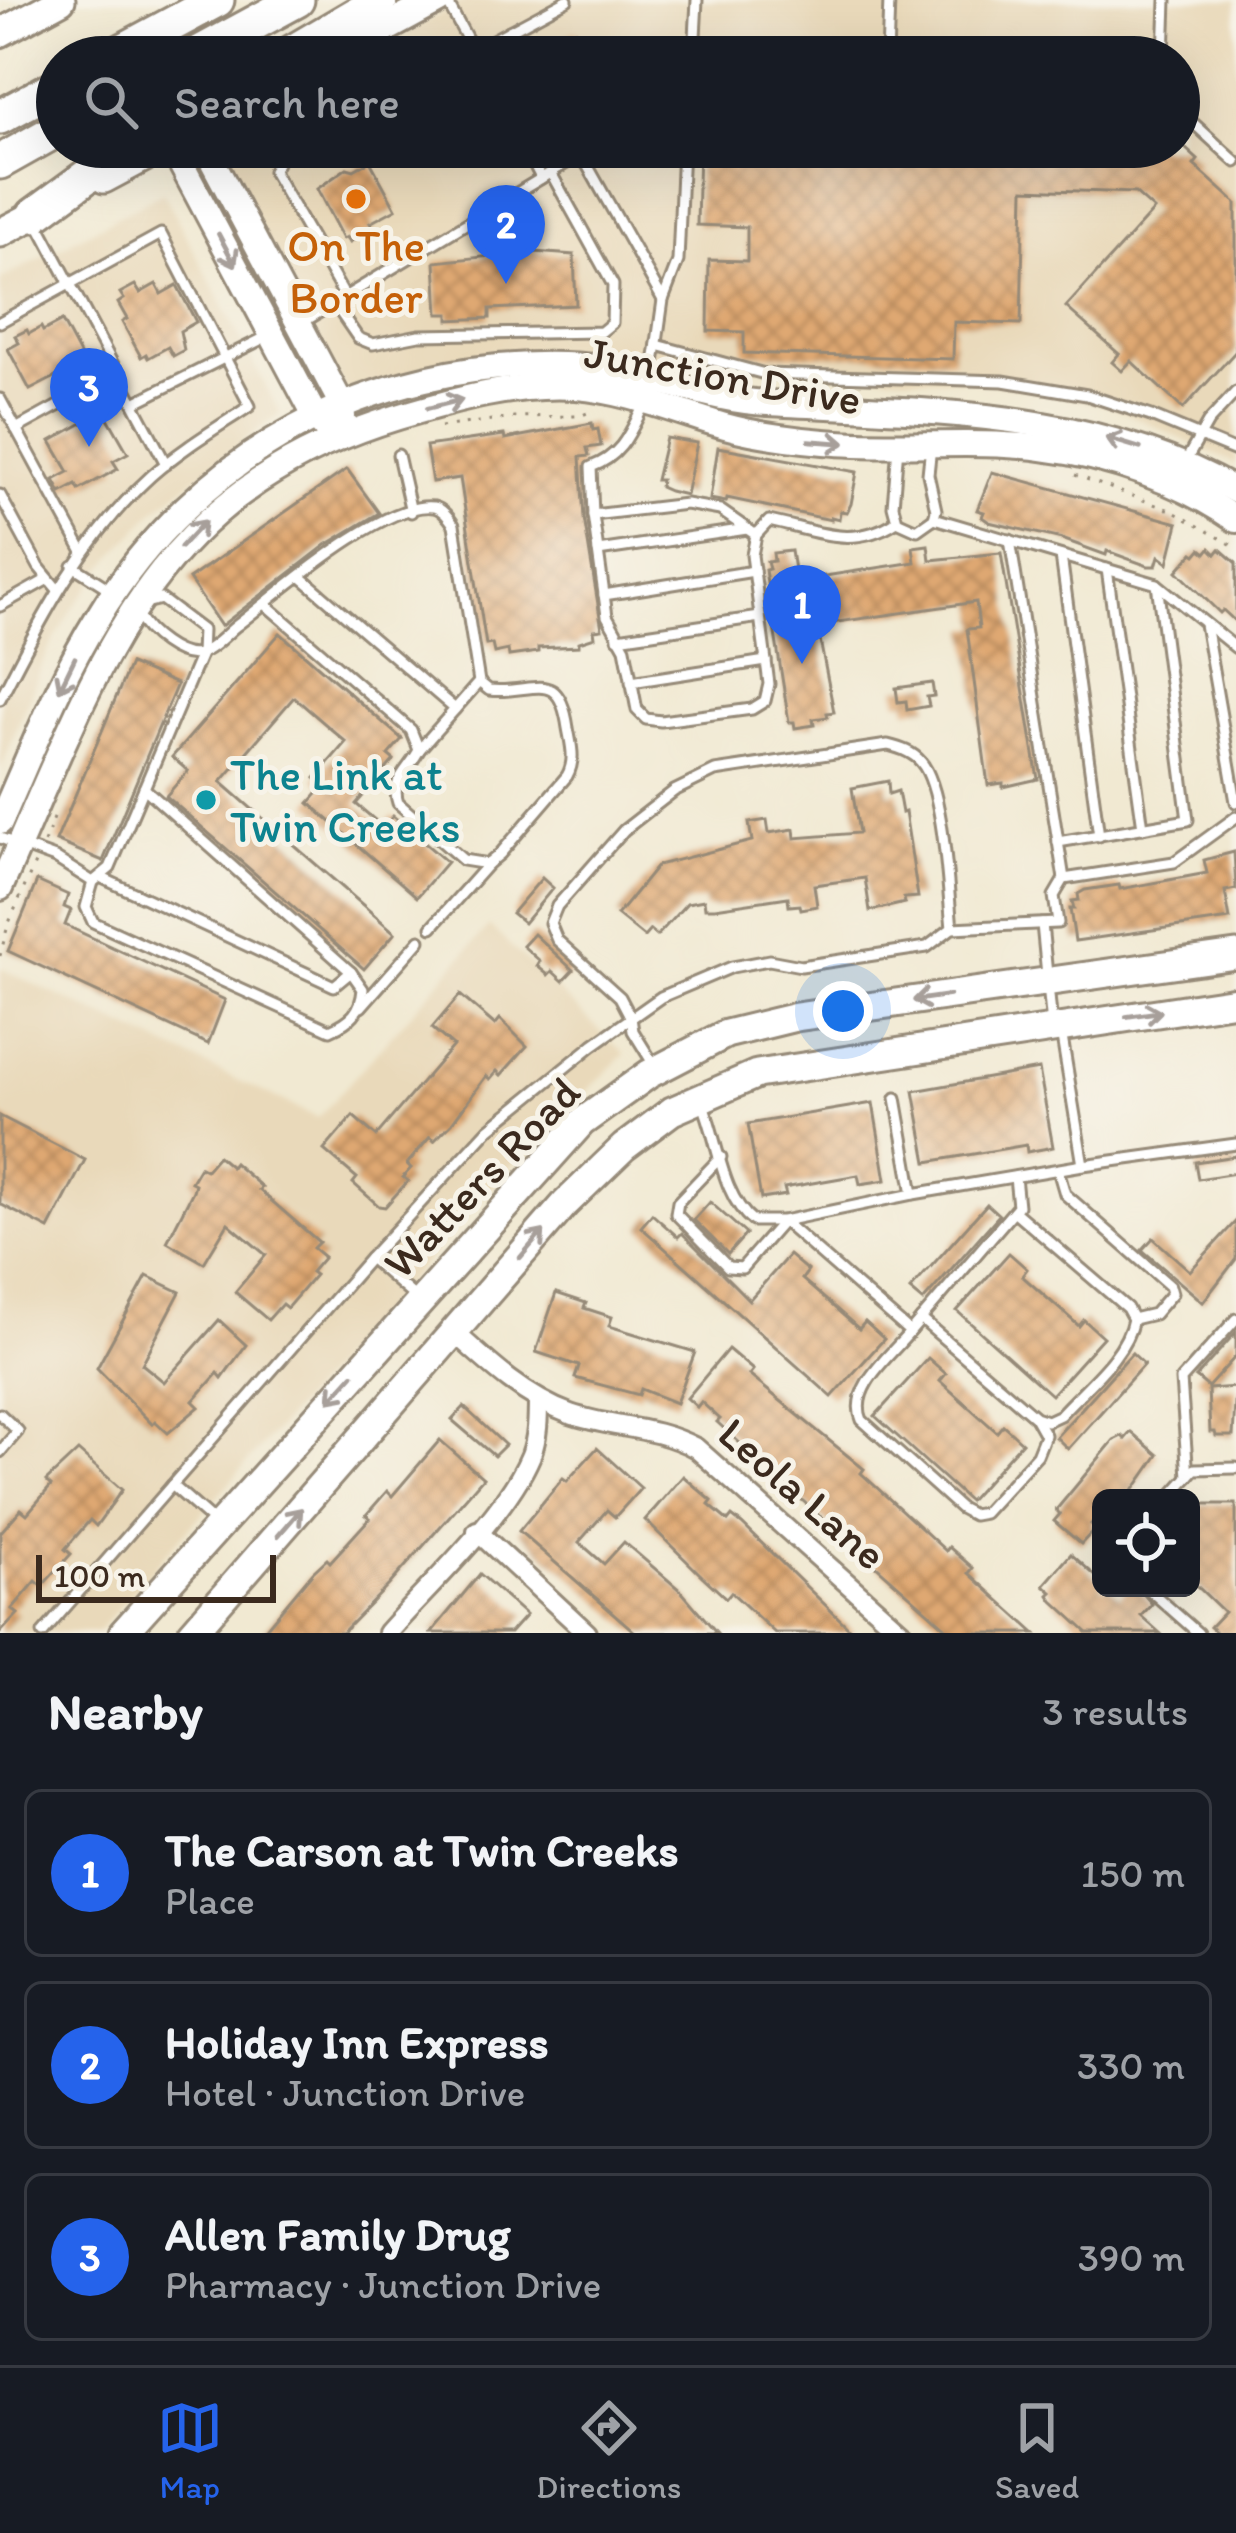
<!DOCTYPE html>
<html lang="en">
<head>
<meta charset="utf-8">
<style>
  :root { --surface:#171b24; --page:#20242c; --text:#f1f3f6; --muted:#9ea1a6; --line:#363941; --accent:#2563eb }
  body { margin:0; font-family:Itim,sans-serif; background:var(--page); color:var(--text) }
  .controls { position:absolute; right:36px; bottom:36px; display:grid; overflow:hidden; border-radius:18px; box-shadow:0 12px 48px #0002 }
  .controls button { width:108px; height:108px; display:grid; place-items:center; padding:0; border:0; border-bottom:3px solid var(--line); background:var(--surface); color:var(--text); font:60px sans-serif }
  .scale { position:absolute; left:36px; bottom:30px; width:240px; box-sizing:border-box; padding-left:12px; border:6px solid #3b2a1e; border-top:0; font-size:33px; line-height:42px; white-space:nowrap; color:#3b2a1e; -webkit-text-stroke:9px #f7f3e8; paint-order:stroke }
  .you { position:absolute; left:843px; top:1011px; width:42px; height:42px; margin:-30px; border:9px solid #fff; border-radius:50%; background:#1a73e8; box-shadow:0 0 0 18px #1a73e833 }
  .badge { display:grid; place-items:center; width:78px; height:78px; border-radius:50%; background:var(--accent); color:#fff; font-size:39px; font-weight:700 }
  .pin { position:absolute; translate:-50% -99px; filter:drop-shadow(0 3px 6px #0008) }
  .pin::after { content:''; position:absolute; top:63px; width:42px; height:36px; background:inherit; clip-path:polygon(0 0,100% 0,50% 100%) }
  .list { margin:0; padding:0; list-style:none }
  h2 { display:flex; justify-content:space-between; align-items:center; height:156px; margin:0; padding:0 48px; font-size:51px }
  h2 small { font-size:39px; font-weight:400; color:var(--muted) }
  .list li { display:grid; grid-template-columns:78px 1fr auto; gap:36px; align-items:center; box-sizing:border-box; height:168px; margin:0 24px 24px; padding:0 24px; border:3px solid var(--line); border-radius:18px }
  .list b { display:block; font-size:45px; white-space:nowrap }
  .list p { margin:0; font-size:39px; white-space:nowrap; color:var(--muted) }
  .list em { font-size:39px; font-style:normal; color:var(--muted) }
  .icon { flex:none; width:66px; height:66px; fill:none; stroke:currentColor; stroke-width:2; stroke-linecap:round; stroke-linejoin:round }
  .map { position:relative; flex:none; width:1236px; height:1633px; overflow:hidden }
  .search { position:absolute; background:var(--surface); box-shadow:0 12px 48px #0002; left:36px; right:36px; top:36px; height:132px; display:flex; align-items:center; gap:30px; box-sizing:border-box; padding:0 42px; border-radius:66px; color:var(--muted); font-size:45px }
  .sheet { height:732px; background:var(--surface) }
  nav { display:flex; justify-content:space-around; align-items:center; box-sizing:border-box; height:168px; border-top:3px solid var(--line); background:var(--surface); font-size:33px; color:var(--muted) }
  nav a { display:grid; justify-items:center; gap:6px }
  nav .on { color:var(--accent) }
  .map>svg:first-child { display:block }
  .built { fill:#e9d9ba }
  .building { fill:url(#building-cross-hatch) }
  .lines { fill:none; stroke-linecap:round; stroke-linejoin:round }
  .service-casing { stroke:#968a78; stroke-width:15 }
  .minor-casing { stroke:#968a78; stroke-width:24 }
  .tertiary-casing { stroke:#968a78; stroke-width:30 }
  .secondary-casing { stroke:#968a78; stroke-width:33 }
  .motorway-casing { stroke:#968a78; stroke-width:39 }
  .path { stroke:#968a78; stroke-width:3; stroke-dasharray:3 9; stroke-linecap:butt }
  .service { stroke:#fff; stroke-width:9 }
  .minor { stroke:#fff; stroke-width:18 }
  .tertiary { stroke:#fff; stroke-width:24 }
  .secondary { stroke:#fff; stroke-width:27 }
  .motorway { stroke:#fff; stroke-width:33 }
  .oneway { stroke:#a79f9a }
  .food-dot { fill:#e8710a; stroke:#f7f3e8; stroke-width:4.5 }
  .culture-dot { fill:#0f9aa8; stroke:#f7f3e8; stroke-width:4.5 }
  .labels { text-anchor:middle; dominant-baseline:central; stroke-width:10; stroke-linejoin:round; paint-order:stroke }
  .food-label { font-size:45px; fill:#c56008; stroke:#f7f3e8 }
  .street-label { font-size:45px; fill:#3b2a1e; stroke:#f7f3e8 }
  .culture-label { font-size:45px; fill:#0d838f; stroke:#f7f3e8; text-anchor:start }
</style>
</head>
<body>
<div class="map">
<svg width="1236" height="1633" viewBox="0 0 1236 1633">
  <defs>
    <pattern id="building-cross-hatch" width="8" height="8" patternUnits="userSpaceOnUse" patternTransform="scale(3)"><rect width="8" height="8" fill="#dfa872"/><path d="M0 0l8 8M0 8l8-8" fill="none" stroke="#b6895d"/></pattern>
  </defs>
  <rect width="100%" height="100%" fill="#f7f3e8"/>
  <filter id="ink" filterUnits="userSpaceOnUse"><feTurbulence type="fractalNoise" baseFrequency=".00833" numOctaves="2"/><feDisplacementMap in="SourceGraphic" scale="24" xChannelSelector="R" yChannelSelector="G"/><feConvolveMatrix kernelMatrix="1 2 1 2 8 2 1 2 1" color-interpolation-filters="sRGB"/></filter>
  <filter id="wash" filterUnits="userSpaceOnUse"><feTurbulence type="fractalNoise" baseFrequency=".004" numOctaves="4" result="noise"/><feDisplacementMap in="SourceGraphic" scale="48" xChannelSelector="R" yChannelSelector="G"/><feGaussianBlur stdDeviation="2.7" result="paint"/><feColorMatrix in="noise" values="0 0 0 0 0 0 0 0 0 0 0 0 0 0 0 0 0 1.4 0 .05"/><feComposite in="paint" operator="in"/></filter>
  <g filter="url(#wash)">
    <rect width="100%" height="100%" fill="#f1e9d2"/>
    <g class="built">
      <polygon points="466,0 1236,0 1236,464 1111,406 980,381 737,367 346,391 218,147 1179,147 1179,57 360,57"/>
      <polygon points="163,192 280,413 156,509 113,556 73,608 47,653 0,771 0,280"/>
      <polygon points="489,926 625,1054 504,1173 96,1633 0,1633 0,968 318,1118"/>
    </g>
    <g id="blocks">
      <g class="building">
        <polygon points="575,31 579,34 592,57 563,57 559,40"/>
        <polygon points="699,147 1184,147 1198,160 1194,165 1236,203 1236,351 1183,409 1131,361 1122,371 1112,362 1119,354 1066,307 1154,210 1135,193 1024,189 1021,324 954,322 953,359 744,353 744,332 708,331 709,260 747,261 747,227 697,225"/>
        <polygon points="370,161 396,209 370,223 374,229 350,242 347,237 343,239 317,189 347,168 354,170"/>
        <polygon points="529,212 534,252 574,255 576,305 490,309 490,318 449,320 449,314 438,314 435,262 502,255 502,213"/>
        <polygon points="156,284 161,294 177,285 196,322 180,331 184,350 173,356 168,347 148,358 146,354 141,357 122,322 127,319 118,303 124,299 120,293 135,285 140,293"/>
        <polygon points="62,321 84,362 30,390 8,349 19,343 15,336 27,330 29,334 41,327 43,331"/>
        <polygon points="104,411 128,453 113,461 118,469 79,490 76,485 61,493 54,480 69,472 51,441"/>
        <polygon points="592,423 593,430 598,429 601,446 587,448 589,456 580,457 584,518 602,629 594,630 595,637 579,642 579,646 538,648 538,652 509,656 508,650 494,653 492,644 486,645 460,478 432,482 426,446 504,435 505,439"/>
        <polygon points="666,438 697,443 686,495 669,491 660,487 661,480 656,480"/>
        <polygon points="718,447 857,472 851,504 847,512 840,511 839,519 831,517 831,520 727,498 726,502 710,499"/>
        <polygon points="347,469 379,513 326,545 221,626 189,579"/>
        <polygon points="992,472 1178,523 1168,563 1159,556 1156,566 1148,566 1107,551 1106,555 1062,539 989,522 982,517 984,512 977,510"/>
        <polygon points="928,545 930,560 1001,553 1038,779 1003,787 1003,783 988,785 967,629 979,628 976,602 817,625 834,712 827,713 828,717 813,719 814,725 795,728 794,722 789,722 765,570 769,569 767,562 774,561 773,553 791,551 795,576 811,574 812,578 915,562 913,547"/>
        <polygon points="1210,548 1216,554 1220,549 1236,563 1236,622 1223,610 1220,613 1177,571 1193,553 1196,555 1201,549 1206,553"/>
        <polygon points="280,633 402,739 388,755 394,760 356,804 383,827 393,816 447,862 417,897 309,803 324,786 315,778 346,742 294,697 221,782 395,933 364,969 166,796 188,771 172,757"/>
        <polygon points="130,664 177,684 103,861 56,841"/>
        <polygon points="932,683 934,696 927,697 929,706 907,710 906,701 898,702 896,688"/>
        <polygon points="888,781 889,794 898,791 902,813 905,812 918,897 904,898 905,903 870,911 865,878 814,885 817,906 801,909 800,905 789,906 788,897 715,908 705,908 704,900 687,903 657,936 650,930 644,937 617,915 658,865 752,841 749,823 767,820 769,833 794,829 795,838 859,833 852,788"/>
        <polygon points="1234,852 1236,889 1225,891 1230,919 1075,941 1070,909 1074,909 1072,901 1079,900 1078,894 1085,890 1119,885 1120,889 1207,873 1204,860"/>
        <polygon points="542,878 553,888 524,923 512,913"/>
        <polygon points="37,881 68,895 64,907 71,910 65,925 225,1000 208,1044 8,951"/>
        <polygon points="534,934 573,970 563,981 552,971 548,975 537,966 540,961 523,946"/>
        <polygon points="460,995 495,1025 500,1019 527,1046 501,1075 497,1071 490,1079 486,1076 452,1123 434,1141 430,1137 407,1164 411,1168 403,1177 408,1181 385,1207 379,1206 353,1183 357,1178 324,1150 353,1116 376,1136 453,1046 432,1028"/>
        <polygon points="1039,1069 1053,1147 1027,1152 1026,1145 927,1162 914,1091"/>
        <polygon points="873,1103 886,1180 860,1184 858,1175 784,1188 786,1195 761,1199 748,1124"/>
        <polygon points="0,1116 85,1160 49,1229 0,1204"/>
        <polygon points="218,1156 231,1167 234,1163 262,1187 259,1190 319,1242 313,1248 324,1257 311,1272 315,1275 287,1308 282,1304 268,1320 235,1292 266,1255 228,1223 204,1263 167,1242 193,1191 195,1184 191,1182 200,1167 206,1170"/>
        <polygon points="1236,1156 1236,1173 1198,1179 1195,1162"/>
        <polygon points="710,1202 746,1234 728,1254 694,1220"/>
        <polygon points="987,1204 999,1215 923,1301 910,1290"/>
        <polygon points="652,1214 678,1237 682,1233 749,1300 789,1255 808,1271 802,1279 859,1329 865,1322 884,1339 832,1397 641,1227"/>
        <polygon points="1236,1221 1236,1259 1203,1302 1142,1250 1153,1238 1190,1271"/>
        <polygon points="1009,1253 1027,1269 1022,1276 1079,1326 1084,1320 1103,1337 1051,1395 957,1311"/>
        <polygon points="147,1276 180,1292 142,1364 164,1382 219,1320 246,1345 222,1378 218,1373 193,1401 199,1407 168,1433 155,1421 152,1424 97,1368"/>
        <polygon points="556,1293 586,1303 584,1308 612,1317 609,1326 695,1352 676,1403 641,1389 639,1395 575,1378 579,1366 536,1352"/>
        <polygon points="1236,1332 1236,1356 1208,1387 1196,1377"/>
        <polygon points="728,1349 753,1370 749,1375 864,1469 861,1473 946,1551 949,1547 973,1568 969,1573 1035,1633 952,1633 794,1493 717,1422 720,1419 701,1402 697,1407 687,1398"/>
        <polygon points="1132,1353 1144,1364 1068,1449 1056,1437"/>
        <polygon points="928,1358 946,1374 940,1381 997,1432 1003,1425 1022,1442 969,1501 875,1416"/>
        <polygon points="1236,1387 1233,1436 1216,1436 1215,1432 1210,1432 1208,1389"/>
        <polygon points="464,1407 505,1445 494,1456 452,1420"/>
        <polygon points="1131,1432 1158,1455 1128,1498 1101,1498 1101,1513 1091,1524 1096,1528 1081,1544 1054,1521 1060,1514 1056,1510 1114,1440 1122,1436 1125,1439"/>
        <polygon points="440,1440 483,1478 389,1585 342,1633 262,1633 313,1572 327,1559 330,1562 370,1518 366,1515 387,1491 392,1496"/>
        <polygon points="597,1448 641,1488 615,1517 607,1510 579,1542 604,1564 624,1542 681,1591 717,1633 636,1633 519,1531 563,1478 567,1481"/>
        <polygon points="78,1451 122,1490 96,1526 90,1520 65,1549 71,1554 42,1586 36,1581 12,1609 18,1614 0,1633 0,1533 21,1509 27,1514 51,1486 46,1481"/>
        <polygon points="683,1476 712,1501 709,1505 728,1521 732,1516 742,1524 854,1633 775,1633 731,1592 726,1598 702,1576 645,1520"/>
        <polygon points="1199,1504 1236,1504 1236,1633 1217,1633 1210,1627 1224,1612 1195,1584 1192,1518 1196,1518"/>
        <polygon points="1071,1554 1101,1581 1101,1588 1110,1588 1120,1597 1128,1588 1138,1588 1152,1604 1141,1616 1160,1633 1088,1633 1053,1601 1049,1595 1052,1592 1044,1585"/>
        <polygon points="480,1574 526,1615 510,1633 431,1633"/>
      </g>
    </g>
  </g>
  <g filter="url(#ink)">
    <use href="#blocks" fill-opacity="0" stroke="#968a78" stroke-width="3"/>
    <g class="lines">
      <defs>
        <g id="service">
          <polyline points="446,0 477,57"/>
          <polyline points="509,31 523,57"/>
          <polyline points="461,57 567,0"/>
          <polyline points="694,57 697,0"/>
          <polyline points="887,57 889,0"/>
          <polyline points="1164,57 1166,0"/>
          <polyline points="1179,110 1236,162"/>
          <polyline points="299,147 280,157 273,171 345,297"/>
          <polyline points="525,147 541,178"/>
          <polyline points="581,154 663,300"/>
          <polyline points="36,220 166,464"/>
          <polyline points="334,303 358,338 373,344 419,335 601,332 612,323 613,285 551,173"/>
          <path d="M0 322 161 234 250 406C217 428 181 449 151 476 82 539 42 617 0 699"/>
          <polyline points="300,324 593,147"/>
          <polyline points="657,345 765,374 1003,381 1087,395 1151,416 1236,451"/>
          <polyline points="652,378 663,300 678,261 683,147"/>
          <polyline points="0,399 83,552"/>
          <polyline points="134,403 268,336"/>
          <path d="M644 405C630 433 622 456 591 467L593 515 686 504 720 510 756 535"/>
          <polyline points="16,429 118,373"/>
          <polyline points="898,446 893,506 897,521 917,530 934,518"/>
          <polyline points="931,446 928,474 936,510 934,518"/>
          <polyline points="398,455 411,512"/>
          <polyline points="1184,464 1208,422 1236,392"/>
          <polyline points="0,495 39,567 58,590"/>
          <path d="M593 515 607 616 625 648 637 710 646 719 661 721 752 709 765 701 769 684 752 555 756 535 769 521C818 531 853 550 897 521"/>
          <polyline points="934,518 1157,584 1236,648"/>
          <polyline points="1010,540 1064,879"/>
          <polyline points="598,551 747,529"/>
          <polyline points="1061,556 1099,836"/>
          <polyline points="73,566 114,592"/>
          <polyline points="1107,569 1143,828"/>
          <polyline points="301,577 455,709"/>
          <polyline points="604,595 754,571"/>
          <polyline points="0,606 48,579"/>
          <path d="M138 616C146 632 178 659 198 654 211 651 225 635 236 626 277 595 383 500 434 507 443 509 449 518 454 525L479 682 489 690C533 695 559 665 568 728 571 745 576 760 567 776L500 854 488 864 463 860 398 803C390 780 410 769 419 750L411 730 265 604"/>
          <polyline points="1205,624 1236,802"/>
          <polyline points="618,638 760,617"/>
          <polyline points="631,682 766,661"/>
          <polyline points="419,750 479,682"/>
          <polyline points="0,838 55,858 93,882 110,868 201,654 202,630 161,599 144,603"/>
          <polyline points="1058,842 1188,820 1157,584"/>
          <polyline points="100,877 334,986 351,972"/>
          <path d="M93 882 86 907 93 922 330 1030C351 1021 361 1012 363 989L351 972 144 788"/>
          <polyline points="1042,924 1052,1026"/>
          <polyline points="432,927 488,864"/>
          <polyline points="361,1007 420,940"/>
          <polyline points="1061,1031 1083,1165 1236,1144"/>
          <path d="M654 1065 633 1031 631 1018 620 997 557 940 550 923 557 906 624 830 674 791 715 771 888 745C900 748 913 752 921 762 944 788 948 891 952 928"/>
          <polyline points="896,1098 913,1194 1083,1165"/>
          <path d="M702 1102C718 1139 721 1196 753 1221H783L913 1194"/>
          <polyline points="721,1157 678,1202 676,1214 728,1267 742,1268 783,1221 910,1332 1018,1206 1015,1177"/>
          <polyline points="1058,1170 1065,1194 1170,1286 1172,1293 1154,1314 1133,1319"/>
          <polyline points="370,1258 416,1298"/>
          <path d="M921 1319 1035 1417 1047 1421 1060 1415C1085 1387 1126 1356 1133 1319L1127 1308 1014 1211"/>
          <path d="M910 1332C891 1355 848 1388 862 1420L960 1508 973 1515 984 1513 1037 1455 1045 1435 1036 1419"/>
          <polyline points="0,1414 18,1431 0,1452"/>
          <polyline points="1188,1477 1181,1380 1236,1319"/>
          <polyline points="172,1485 214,1522"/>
          <polyline points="1169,1498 1195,1469 1236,1468"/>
          <polyline points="1147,1588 1198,1633"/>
          <polyline points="43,1633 370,1258 489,1129 593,1045 661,997 732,967 769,960 801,966 927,947 952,928 1058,923 1054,896 1064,879 1174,862 1236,817"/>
        </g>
        <g id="minor">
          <path d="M455 1333C489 1364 526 1398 570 1414 614 1429 652 1425 696 1448L903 1633"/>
          <polyline points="477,1531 587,1633"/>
          <path d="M387 1633C431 1583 506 1515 531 1455 538 1436 538 1418 538 1399"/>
        </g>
        <g id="tertiary">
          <polyline points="172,147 315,416 326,429"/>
          <polyline points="205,147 342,405 343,417"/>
          <path d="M0 822C31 753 58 681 98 617 197 453 372 360 563 365 636 366 699 400 768 403 928 412 1093 409 1236 491"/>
          <path d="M0 888C98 670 144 494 398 417 455 400 515 383 576 387 627 391 676 412 725 426 757 435 791 439 824 442 896 449 970 439 1042 448 1108 456 1182 482 1236 520"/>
        </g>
        <g id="secondary">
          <polyline points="0,33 61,0"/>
          <polyline points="333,57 438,0"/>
          <polyline points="104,179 164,147"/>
          <polyline points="0,233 48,208"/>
          <polyline points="123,1633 582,1122 649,1074 726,1034 796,1017 1236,955"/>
          <polyline points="192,1633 565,1204 624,1147 672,1111 757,1074 1236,1001"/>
        </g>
        <g id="motorway">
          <polyline points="111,57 217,0"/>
          <polyline points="192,57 297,0"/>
          <polyline points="284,57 381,0"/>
          <polyline points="0,117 57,86"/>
          <polyline points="0,162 57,130"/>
          <polyline points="34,215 127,147"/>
        </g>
      </defs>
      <use href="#service" class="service-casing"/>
      <use href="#minor" class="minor-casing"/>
      <use href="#tertiary" class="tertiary-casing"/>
      <use href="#secondary" class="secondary-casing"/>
      <use href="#motorway" class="motorway-casing"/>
      <g class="path">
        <polyline points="441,427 514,417 580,416 592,411"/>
        <polyline points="1075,475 1170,510 1236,547"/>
        <polyline points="44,843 56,813"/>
        <polyline points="0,956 8,925 35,863"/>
      </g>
      <use href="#service" class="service"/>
      <use href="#minor" class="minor"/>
      <use href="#tertiary" class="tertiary"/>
      <use href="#secondary" class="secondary"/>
      <use href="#motorway" class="motorway"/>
    </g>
    <defs><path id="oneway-shaft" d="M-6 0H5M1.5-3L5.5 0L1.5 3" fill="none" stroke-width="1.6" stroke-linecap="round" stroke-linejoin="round" transform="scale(3)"/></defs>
    <g class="oneway">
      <use href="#oneway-shaft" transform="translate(227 250) rotate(62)"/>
      <use href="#oneway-shaft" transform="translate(445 404) rotate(-14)"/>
      <use href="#oneway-shaft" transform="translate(827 442) rotate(4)"/>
      <use href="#oneway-shaft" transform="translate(1123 443) rotate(-163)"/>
      <use href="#oneway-shaft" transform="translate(193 534) rotate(-47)"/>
      <use href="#oneway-shaft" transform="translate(67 674) rotate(116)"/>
      <use href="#oneway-shaft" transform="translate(931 998) rotate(172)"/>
      <use href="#oneway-shaft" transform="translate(1144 1014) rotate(-8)"/>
      <use href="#oneway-shaft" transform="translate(532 1244) rotate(-49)"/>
      <use href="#oneway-shaft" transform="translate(341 1388) rotate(132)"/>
      <use href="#oneway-shaft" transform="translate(290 1522) rotate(-49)"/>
    </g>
  </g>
  <circle class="food-dot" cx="356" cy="199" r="12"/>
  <circle class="culture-dot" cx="206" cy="800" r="12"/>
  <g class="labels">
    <g class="food-label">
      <text x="356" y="245">On The<tspan x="356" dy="52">Border</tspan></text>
    </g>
    <g class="street-label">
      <text transform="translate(723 375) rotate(10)">Junction Drive</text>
      <text transform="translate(481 1177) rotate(-46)">Watters Road</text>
      <text transform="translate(803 1493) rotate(41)">Leola Lane</text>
    </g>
    <g class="culture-label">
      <text x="230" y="774">The Link at<tspan x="230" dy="52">Twin Creeks</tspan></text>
    </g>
  </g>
</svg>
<div class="controls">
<button><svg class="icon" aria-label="locate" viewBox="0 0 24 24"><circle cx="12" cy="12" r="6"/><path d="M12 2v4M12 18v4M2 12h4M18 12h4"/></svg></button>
</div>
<div class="scale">100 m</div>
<div class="you"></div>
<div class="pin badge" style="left:802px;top:664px">1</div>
<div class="pin badge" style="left:506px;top:284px">2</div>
<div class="pin badge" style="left:89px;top:447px">3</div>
<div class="search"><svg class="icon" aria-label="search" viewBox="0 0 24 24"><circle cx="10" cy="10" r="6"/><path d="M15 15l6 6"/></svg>Search here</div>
</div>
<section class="sheet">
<h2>Nearby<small>3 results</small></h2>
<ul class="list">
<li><span class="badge">1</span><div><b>The Carson at Twin Creeks</b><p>Place</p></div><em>150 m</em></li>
<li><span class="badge">2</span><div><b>Holiday Inn Express</b><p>Hotel · Junction Drive</p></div><em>330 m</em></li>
<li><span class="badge">3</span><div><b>Allen Family Drug</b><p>Pharmacy · Junction Drive</p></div><em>390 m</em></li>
</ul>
</section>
<nav>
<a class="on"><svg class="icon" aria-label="map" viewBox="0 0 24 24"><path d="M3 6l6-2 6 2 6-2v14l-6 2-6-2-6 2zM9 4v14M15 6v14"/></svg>Map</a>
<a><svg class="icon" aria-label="directions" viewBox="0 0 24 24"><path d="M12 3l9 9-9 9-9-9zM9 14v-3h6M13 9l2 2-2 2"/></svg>Directions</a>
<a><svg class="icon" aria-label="saved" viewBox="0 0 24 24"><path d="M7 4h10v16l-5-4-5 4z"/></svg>Saved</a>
</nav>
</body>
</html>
